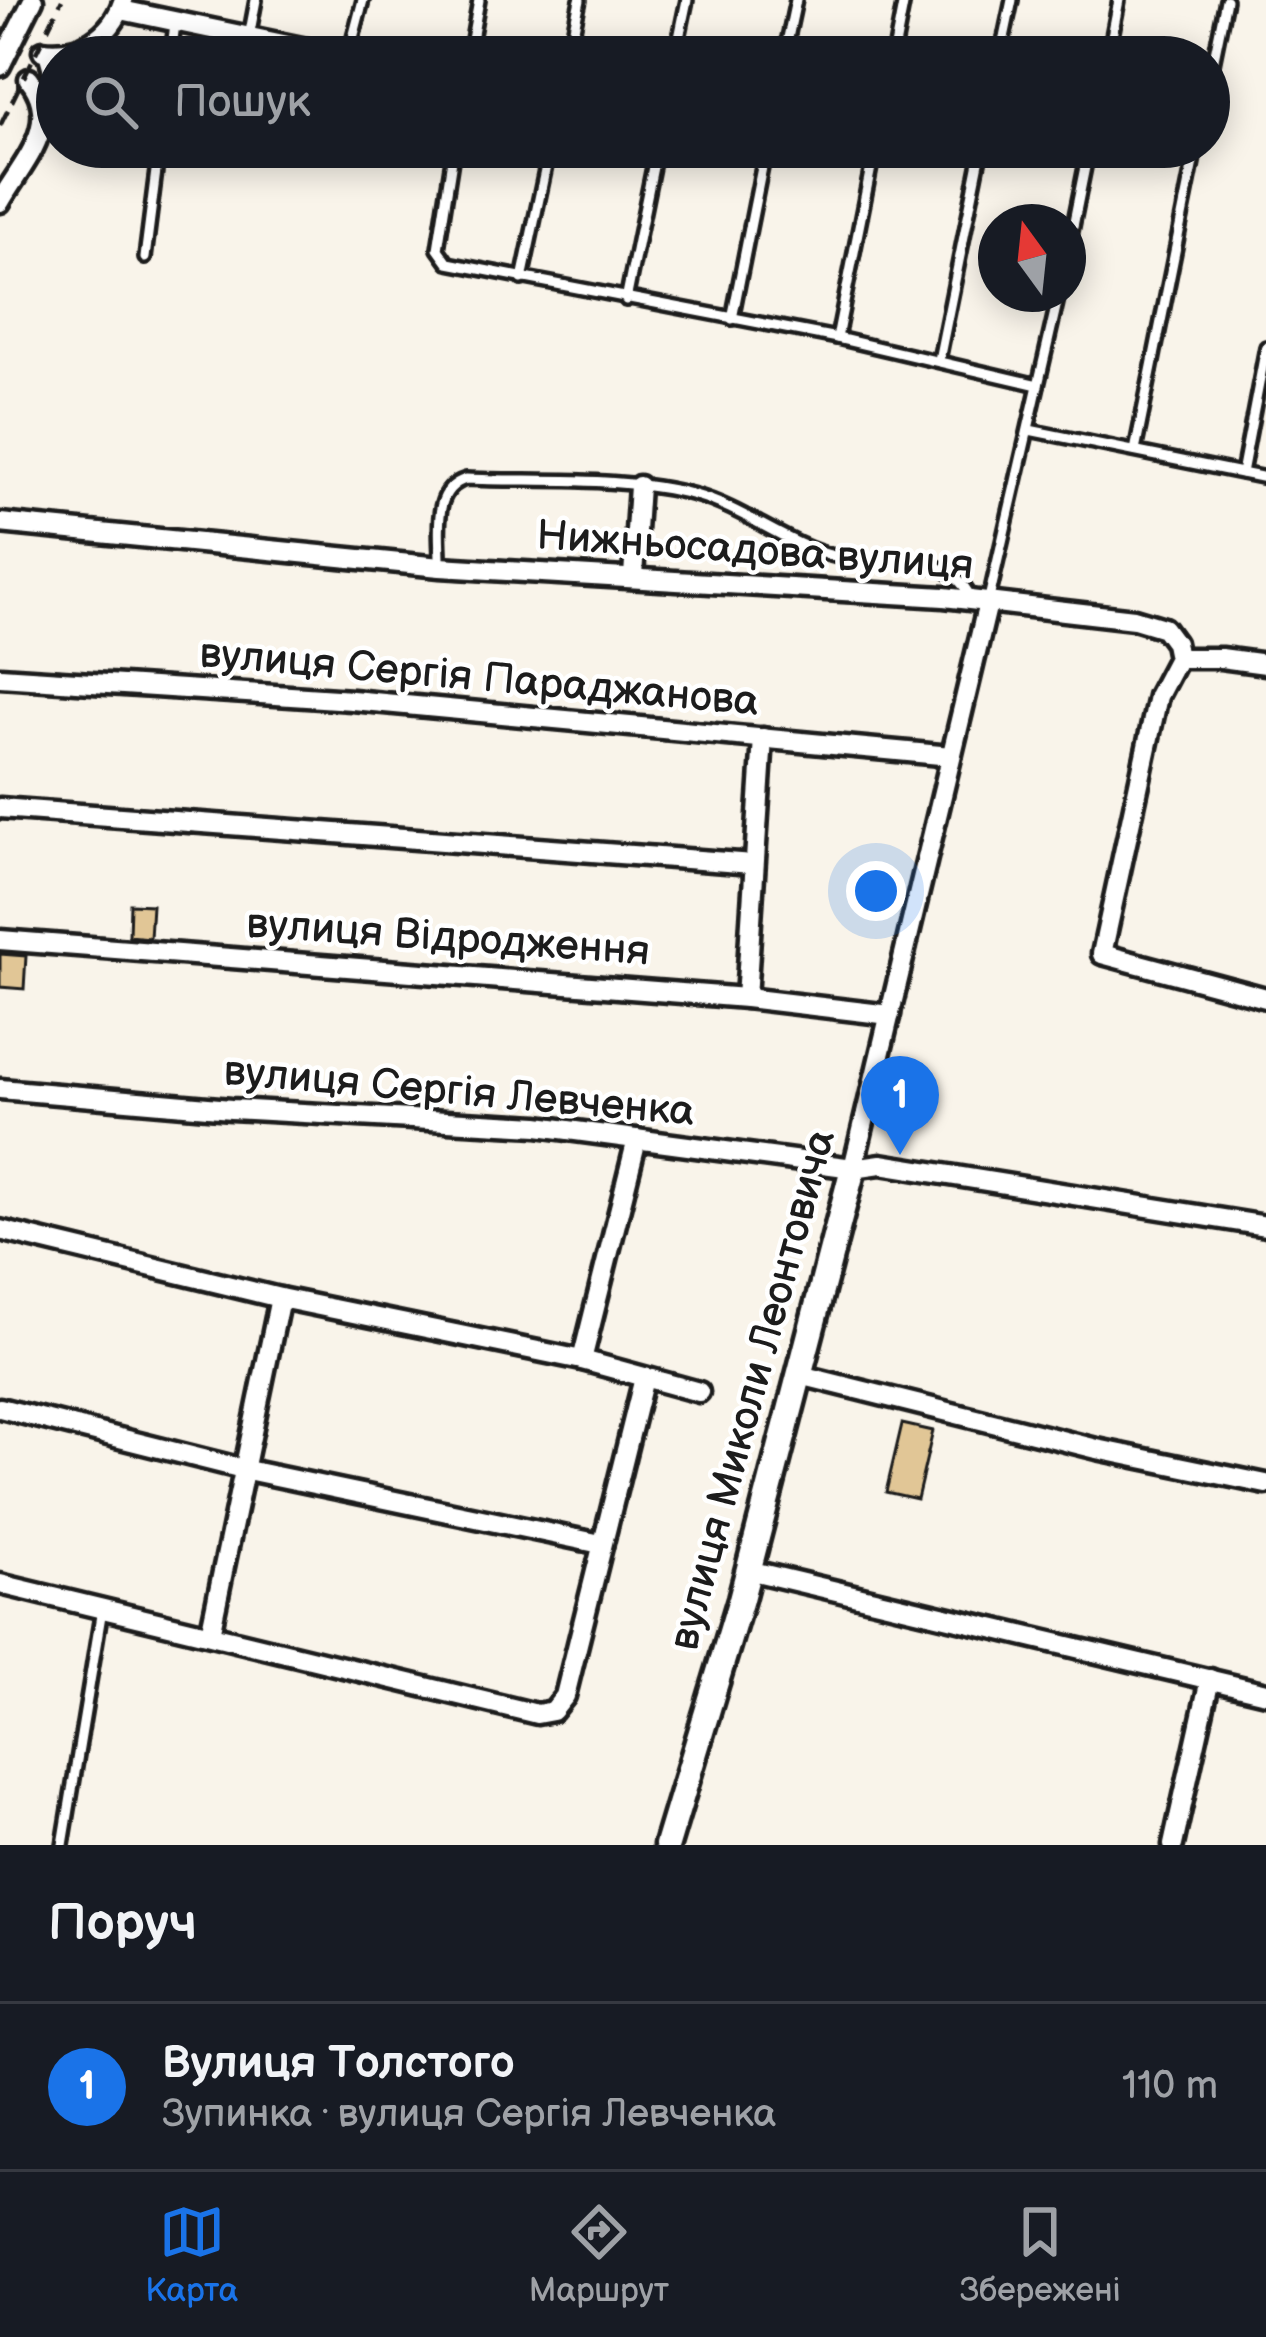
<!DOCTYPE html>
<html lang="uk">
<head>
<meta charset="utf-8">
<style>
  :root { --surface:#171b24; --page:#20242c; --text:#f1f3f6; --muted:#9ea1a6; --line:#363941; --accent:#1a73e8 }
  body { margin:0; font-family:"Balsamiq Sans",sans-serif; background:var(--page); color:var(--text) }
  .compass { position:absolute; left:978px; top:204px; width:108px; height:108px; border-radius:50%; background:var(--surface); box-shadow:0 6px 30px #0003; rotate:345deg }
  .you { position:absolute; left:876px; top:891px; width:42px; height:42px; margin:-30px; border:9px solid #fff; border-radius:50%; background:#1a73e8; box-shadow:0 0 0 18px #1a73e833 }
  .badge { display:grid; place-items:center; width:78px; height:78px; border-radius:50%; background:var(--accent); color:#fff; font-size:39px; font-weight:700 }
  .pin { position:absolute; translate:-50% -99px; filter:drop-shadow(0 3px 6px #0008) }
  .pin::after { content:''; position:absolute; top:63px; width:42px; height:36px; background:inherit; clip-path:polygon(0 0,100% 0,50% 100%) }
  .list { margin:0; padding:0; list-style:none }
  h2 { display:flex; justify-content:space-between; align-items:center; height:156px; margin:0; padding:0 48px; font-size:51px }
  h2 small { font-size:39px; font-weight:400; color:var(--muted) }
  .list li { display:grid; grid-template-columns:78px 1fr auto; gap:36px; align-items:center; box-sizing:border-box; height:168px; padding:0 48px; border-top:3px solid var(--line) }
  .list b { display:block; font-size:45px; white-space:nowrap }
  .list p { margin:0; font-size:39px; white-space:nowrap; color:var(--muted) }
  .list em { font-size:39px; font-style:normal; color:var(--muted) }
  .icon { flex:none; width:66px; height:66px; fill:none; stroke:currentColor; stroke-width:2; stroke-linecap:round; stroke-linejoin:round }
  .map { position:relative; flex:none; width:1266px; height:1845px; overflow:hidden }
  .search { position:absolute; background:var(--surface); box-shadow:0 6px 30px #0003; left:36px; right:36px; top:36px; height:132px; display:flex; align-items:center; gap:30px; box-sizing:border-box; padding:0 42px; border-radius:66px; color:var(--muted); font-size:45px }
  .sheet { height:324px; background:var(--surface) }
  nav { display:flex; justify-content:space-around; align-items:center; box-sizing:border-box; height:168px; border-top:3px solid var(--line); background:var(--surface); font-size:33px; color:var(--muted) }
  nav a { display:grid; justify-items:center; gap:6px }
  nav .on { color:var(--accent) }
  .map>svg:first-child { display:block }
  .building { fill:#e1c696; stroke:#1c1c1c; stroke-width:3 }
  .lines { fill:none; stroke-linecap:round; stroke-linejoin:round }
  .service-casing { stroke:#1c1c1c; stroke-width:18 }
  .minor-casing { stroke:#1c1c1c; stroke-width:27 }
  .tertiary-casing { stroke:#1c1c1c; stroke-width:33 }
  .service { stroke:#fff; stroke-width:9 }
  .minor { stroke:#fff; stroke-width:18 }
  .tertiary { stroke:#fff; stroke-width:24 }
  .rail { stroke:#1c1c1c; stroke-width:4.5; stroke-dasharray:18 9; stroke-linecap:butt }
  .labels { text-anchor:middle; dominant-baseline:central; stroke-width:9; stroke-linejoin:round; paint-order:stroke }
  .street-label { font-size:42px; fill:#1c1c1c; stroke:#fff }
</style>
</head>
<body>
<div class="map">
<svg width="1266" height="1845" viewBox="0 0 1266 1845">
  <rect width="100%" height="100%" fill="#f9f4ea"/>
  <filter id="ink" filterUnits="userSpaceOnUse"><feTurbulence type="fractalNoise" baseFrequency=".00833" numOctaves="2"/><feDisplacementMap in="SourceGraphic" scale="24" xChannelSelector="R" yChannelSelector="G"/><feConvolveMatrix kernelMatrix="1 2 1 2 8 2 1 2 1" color-interpolation-filters="sRGB"/></filter>
  <g filter="url(#ink)">
    <g class="building">
      <polygon points="130,904 152,905 150,938 129,936"/>
      <polygon points="0,954 26,956 24,989 0,987"/>
      <polygon points="902,1424 933,1431 917,1499 886,1492"/>
    </g>
    <g class="lines">
      <defs>
        <g id="service">
          <polyline points="249,37 256,0"/>
          <polyline points="171,57 175,23"/>
          <polyline points="348,57 363,0"/>
          <polyline points="469,57 479,0"/>
          <polyline points="568,57 580,0"/>
          <polyline points="675,57 687,0"/>
          <polyline points="784,57 796,0"/>
          <polyline points="893,57 904,0"/>
          <polyline points="1000,57 1012,0"/>
          <polyline points="1108,57 1119,0"/>
          <polyline points="1209,83 1226,0"/>
          <polyline points="42,101 50,76 43,51"/>
          <polyline points="44,113 57,94"/>
          <polyline points="454,147 438,249 448,263 837,338 1038,385"/>
          <polyline points="1068,251 1089,147"/>
          <polyline points="145,258 159,147"/>
          <polyline points="522,279 550,147"/>
          <polyline points="626,300 657,147"/>
          <polyline points="732,319 766,147"/>
          <polyline points="837,338 875,147"/>
          <polyline points="939,360 982,147"/>
          <polyline points="1029,430 1266,478"/>
          <polyline points="1135,451 1196,147"/>
          <polyline points="1242,473 1266,347"/>
          <path d="M440 567C441 535 430 490 466 479 537 482 626 476 695 495 746 509 787 546 838 557 882 566 947 547 971 598"/>
          <polyline points="988,603 1059,294"/>
          <polyline points="63,1845 102,1609"/>
        </g>
        <g id="minor">
          <polyline points="121,10 345,57"/>
          <path d="M43 51C79 56 111 37 123 2"/>
          <polyline points="0,66 33,0"/>
          <path d="M0 202C22 163 64 123 29 79"/>
          <polyline points="0,523 440,567 944,597 1134,619 1164,628 1175,643 1178,658 1158,696 1102,954 1266,998"/>
          <polyline points="633,576 639,486"/>
          <polyline points="1178,658 1221,658 1266,664"/>
          <polyline points="0,677 352,700 951,756"/>
          <polyline points="0,808 753,864"/>
          <polyline points="0,940 746,998 890,1015"/>
          <polyline points="746,998 763,738"/>
          <polyline points="0,1089 231,1109 538,1126 853,1168 881,1164 1266,1226"/>
          <polyline points="853,1168 988,603"/>
          <polyline points="0,1230 280,1298 582,1360 699,1392"/>
          <polyline points="582,1360 637,1139"/>
          <polyline points="800,1375 1097,1449 1266,1484"/>
          <polyline points="0,1408 247,1470 601,1544"/>
          <polyline points="748,1570 1266,1693"/>
          <polyline points="0,1584 537,1714 553,1711 565,1696 644,1378"/>
          <polyline points="210,1634 280,1298"/>
          <polyline points="1173,1845 1210,1679"/>
        </g>
        <polyline id="tertiary" points="667,1845 741,1599 853,1168"/>
      </defs>
      <use href="#service" class="service-casing"/>
      <use href="#minor" class="minor-casing"/>
      <use href="#tertiary" class="tertiary-casing"/>
      <use href="#service" class="service"/>
      <use href="#minor" class="minor"/>
      <use href="#tertiary" class="tertiary"/>
      <polyline class="rail" points="0,126 62,0"/>
    </g>
  </g>
  <g class="labels">
    <g class="street-label">
      <text transform="translate(755 551) rotate(4)">Нижньосадова вулиця</text>
      <text transform="translate(479 678) rotate(5)">вулиця Сергія Параджанова</text>
      <text transform="translate(448 938) rotate(4)">вулиця Відродження</text>
      <text transform="translate(459 1092) rotate(5)">вулиця Сергія Левченка</text>
      <text transform="translate(753 1390) rotate(-75)">вулиця Миколи Леонтовича</text>
    </g>
  </g>
</svg>
<svg class="compass" viewBox="-18 -18 36 36"><path d="M0-13l5 13h-10z" fill="#e53935"/><path d="M0 13l5-13h-10z" fill="#9ea1a6"/></svg>
<div class="you"></div>
<div class="pin badge" style="left:900px;top:1155px">1</div>
<div class="search"><svg class="icon" aria-label="search" viewBox="0 0 24 24"><circle cx="10" cy="10" r="6"/><path d="M15 15l6 6"/></svg>Пошук</div>
</div>
<section class="sheet">
<h2>Поруч<small></small></h2>
<ul class="list">
<li><span class="badge">1</span><div><b>Вулиця Толстого</b><p>Зупинка · вулиця Сергія Левченка</p></div><em>110 m</em></li>
</ul>
</section>
<nav>
<a class="on"><svg class="icon" aria-label="map" viewBox="0 0 24 24"><path d="M3 6l6-2 6 2 6-2v14l-6 2-6-2-6 2zM9 4v14M15 6v14"/></svg>Карта</a>
<a><svg class="icon" aria-label="directions" viewBox="0 0 24 24"><path d="M12 3l9 9-9 9-9-9zM9 14v-3h6M13 9l2 2-2 2"/></svg>Маршрут</a>
<a><svg class="icon" aria-label="saved" viewBox="0 0 24 24"><path d="M7 4h10v16l-5-4-5 4z"/></svg>Збережені</a>
</nav>
</body>
</html>
